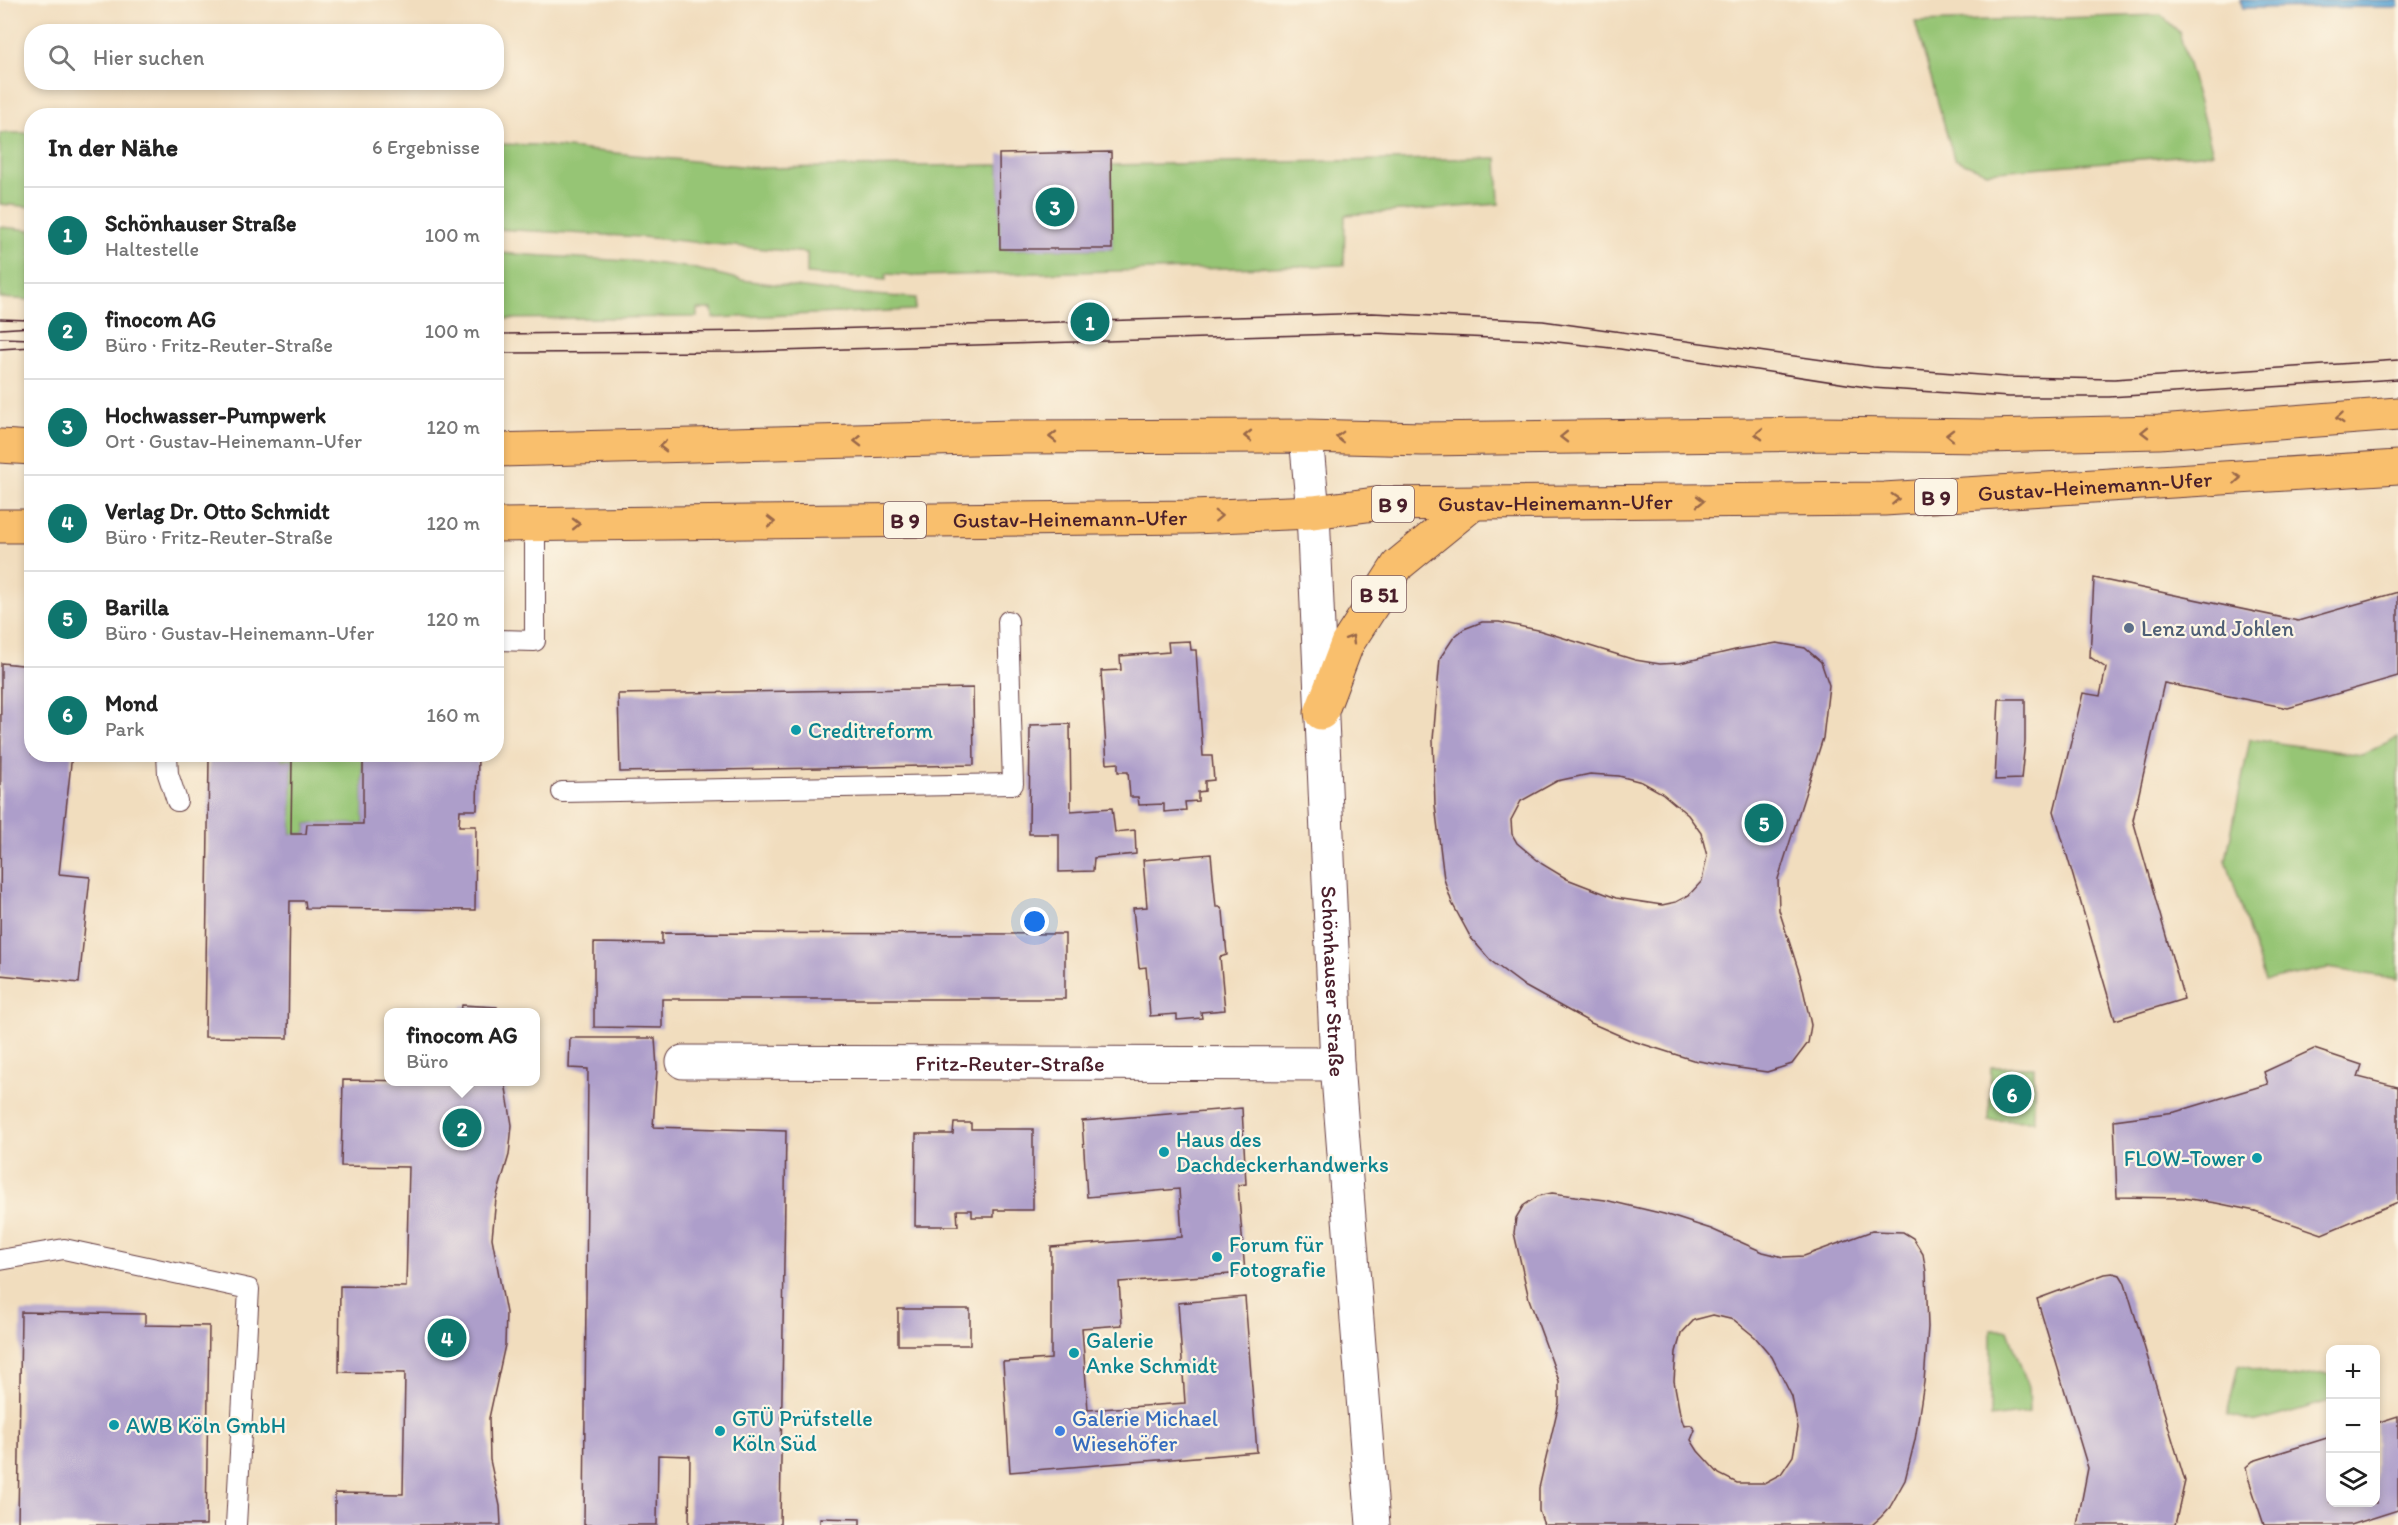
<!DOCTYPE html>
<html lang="de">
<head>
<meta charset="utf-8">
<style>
  :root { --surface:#fff; --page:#f6f6f6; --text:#222; --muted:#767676; --line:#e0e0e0; --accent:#0f766e }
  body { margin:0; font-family:Itim,sans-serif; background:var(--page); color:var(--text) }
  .controls { position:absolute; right:18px; bottom:18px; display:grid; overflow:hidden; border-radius:12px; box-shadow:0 3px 9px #0003 }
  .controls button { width:54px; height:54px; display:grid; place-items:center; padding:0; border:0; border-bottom:2px solid var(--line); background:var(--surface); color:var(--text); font:30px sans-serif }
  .you { position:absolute; left:1035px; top:922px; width:21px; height:21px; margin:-15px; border:4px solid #fff; border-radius:50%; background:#1a73e8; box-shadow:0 0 0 9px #1a73e833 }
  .badge { display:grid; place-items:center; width:39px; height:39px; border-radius:50%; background:var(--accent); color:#fff; font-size:20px; font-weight:700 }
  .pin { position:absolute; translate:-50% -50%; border:3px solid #fff; box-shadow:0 2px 6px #0006 }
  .popup { position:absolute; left:384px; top:1008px; width:156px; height:78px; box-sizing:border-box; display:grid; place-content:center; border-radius:12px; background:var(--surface); filter:drop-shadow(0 2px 4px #0005); font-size:20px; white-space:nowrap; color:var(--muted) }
  .popup b { font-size:22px; color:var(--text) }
  .popup::after { content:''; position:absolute; left:50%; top:100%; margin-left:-12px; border:12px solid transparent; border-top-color:var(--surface) }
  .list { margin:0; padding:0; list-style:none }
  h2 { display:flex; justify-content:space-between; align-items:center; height:78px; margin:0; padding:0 24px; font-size:26px }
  h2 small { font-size:20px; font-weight:400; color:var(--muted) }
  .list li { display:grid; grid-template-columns:39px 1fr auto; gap:18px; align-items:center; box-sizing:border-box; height:96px; padding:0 24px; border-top:2px solid var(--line) }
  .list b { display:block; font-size:22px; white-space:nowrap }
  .list p { margin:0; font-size:20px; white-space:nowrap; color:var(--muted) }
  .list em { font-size:20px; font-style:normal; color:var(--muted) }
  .icon { flex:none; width:33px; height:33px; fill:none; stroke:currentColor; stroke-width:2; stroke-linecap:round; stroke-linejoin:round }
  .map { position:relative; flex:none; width:2398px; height:1525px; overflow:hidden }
  .search { position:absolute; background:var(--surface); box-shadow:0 3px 9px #0003; left:24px; top:24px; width:480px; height:66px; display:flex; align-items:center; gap:15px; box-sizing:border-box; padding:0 21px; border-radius:24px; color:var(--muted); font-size:22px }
  .panel { position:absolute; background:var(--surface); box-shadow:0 3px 9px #0003; left:24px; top:108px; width:480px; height:654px; border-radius:24px }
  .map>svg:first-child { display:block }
  .green { fill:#96c574; stroke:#707250; stroke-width:1.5 }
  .water { fill:#5da6d4; stroke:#546280; stroke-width:1.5 }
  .building { fill:#ad9eca; fill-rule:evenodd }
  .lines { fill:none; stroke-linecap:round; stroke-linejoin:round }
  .service-casing { stroke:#633c41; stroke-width:22 }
  .minor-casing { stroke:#633c41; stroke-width:35 }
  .tertiary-casing { stroke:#633c41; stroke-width:35 }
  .primary-casing { stroke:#633c41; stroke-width:35 }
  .service { stroke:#fff; stroke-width:20 }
  .minor { stroke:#fff; stroke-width:33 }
  .tertiary { stroke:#fff; stroke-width:33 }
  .primary { stroke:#f9bf6d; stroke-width:33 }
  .tram { stroke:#4a1f2b; stroke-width:1.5 }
  .oneway { stroke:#996749 }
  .service-dot { fill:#5c6f8a; stroke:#fcf5e5; stroke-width:2 }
  .culture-dot { fill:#0f9aa8; stroke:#fcf5e5; stroke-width:2 }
  .shop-dot { fill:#3f7fe0; stroke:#fcf5e5; stroke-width:2 }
  .labels { text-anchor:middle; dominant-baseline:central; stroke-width:4.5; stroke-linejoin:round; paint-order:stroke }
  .shield { fill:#fcf5e5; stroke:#7f5f63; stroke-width:1.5 }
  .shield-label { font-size:21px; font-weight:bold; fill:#4a1f2b }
  .street-label { font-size:22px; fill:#4a1f2b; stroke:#fcf5e5 }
  .service-label { font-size:22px; fill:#4e5e75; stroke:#fcf5e5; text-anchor:start }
  .culture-label { font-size:22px; fill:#0d838f; stroke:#fcf5e5; text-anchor:start }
  .shop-label { font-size:22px; fill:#366cbe; stroke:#fcf5e5; text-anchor:start }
</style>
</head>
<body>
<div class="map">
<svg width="2398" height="1525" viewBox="0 0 2398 1525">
  <rect width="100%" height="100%" fill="#fcf5e5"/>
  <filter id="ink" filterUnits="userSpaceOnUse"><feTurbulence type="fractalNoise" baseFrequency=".0167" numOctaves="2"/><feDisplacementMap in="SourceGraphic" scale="12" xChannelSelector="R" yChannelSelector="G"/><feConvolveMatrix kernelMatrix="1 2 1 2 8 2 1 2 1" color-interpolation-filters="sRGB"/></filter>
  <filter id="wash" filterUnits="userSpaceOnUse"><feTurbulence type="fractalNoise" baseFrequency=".008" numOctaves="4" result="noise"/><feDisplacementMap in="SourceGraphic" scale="24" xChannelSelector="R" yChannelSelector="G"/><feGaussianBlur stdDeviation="1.35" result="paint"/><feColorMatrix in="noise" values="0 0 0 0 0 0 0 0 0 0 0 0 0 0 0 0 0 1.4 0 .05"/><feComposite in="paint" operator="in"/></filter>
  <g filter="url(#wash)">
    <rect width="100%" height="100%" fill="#f1ddbe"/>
    <g class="green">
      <polygon points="2161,15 2179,32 2213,153 1986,172 1954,159 1915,22"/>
      <polygon points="0,133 31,133 31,207 0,204"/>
      <polygon points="496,144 538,145 760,168 999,165 1001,249 1112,249 1111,165 1497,158 1499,204 1345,215 1344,265 918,276 886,274 886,280 807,274 807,253 641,237 497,229"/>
      <polygon points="0,227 31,230 31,300 0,298"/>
      <polygon points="496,253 645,262 692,268 742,280 843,293 916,298 915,310 713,318 712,309 697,309 697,317 497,319"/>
      <polygon points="2398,737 2398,979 2328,968 2265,981 2226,860 2250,739 2362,755"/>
      <polygon points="281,755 363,755 363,824 307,824 306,834 291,834 292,760 281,760"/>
      <polygon points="1991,1067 2034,1067 2034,1121 1989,1120"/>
      <polygon points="1991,1330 2008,1330 2028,1387 2029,1413 1990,1418"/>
      <polygon points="2238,1365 2289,1378 2324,1373 2330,1375 2330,1401 2257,1422 2227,1415"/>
    </g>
    <polygon class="water" points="2240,0 2398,0 2398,7 2243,8"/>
    <g id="blocks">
      <g class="building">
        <polygon points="1111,152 1112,249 1000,249 999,154"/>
        <polygon points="2094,578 2298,621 2398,592 2398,676 2288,708 2164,683 2133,820 2184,999 2115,1020 2054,811 2083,693 2100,696 2106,668 2090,657"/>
        <path d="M1482 622H1499L1538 630 1635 660 1660 664 1680 663 1735 650 1777 643 1805 648 1821 662 1829 685 1823 738 1778 879 1779 910 1800 975 1811 1025 1808 1043 1792 1064 1767 1072 1739 1068 1693 1060 1630 1040 1591 1023 1526 987 1491 961 1471 938 1452 903 1444 879 1435 805 1433 740 1440 658 1454 637 1464 629ZM1590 774 1619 776 1642 782 1662 793 1688 815 1701 833 1707 856 1702 881 1689 895 1676 902 1662 905 1616 898 1567 879 1542 864 1517 843 1512 834 1511 820 1521 801 1557 781Z"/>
        <polygon points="1190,641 1191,650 1196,650 1203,756 1212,756 1214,780 1205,781 1205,791 1198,792 1198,801 1185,802 1186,810 1164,812 1164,804 1139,805 1138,797 1130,797 1128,772 1118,772 1118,763 1107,764 1101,671 1121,670 1120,656 1169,652 1168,642"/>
        <polygon points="1,663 32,666 32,754 72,754 59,874 90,877 79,983 0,975"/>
        <polygon points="973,688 974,765 620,772 618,694"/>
        <polygon points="1999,699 2025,699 2025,742 2021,779 1995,780"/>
        <polygon points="1070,724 1071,811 1112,808 1115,832 1135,830 1136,854 1094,858 1093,871 1059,872 1059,834 1029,834 1030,725"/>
        <polygon points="219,754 281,754 281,760 292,760 291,834 306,834 307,824 363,824 363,754 478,754 477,810 460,810 459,826 476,826 475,910 306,908 305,901 290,901 288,1038 205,1037 209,759 219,759"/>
        <polygon points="1211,854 1216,907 1220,907 1223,911 1225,934 1227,955 1220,957 1225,1010 1201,1012 1202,1018 1177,1020 1177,1014 1150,1016 1146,967 1139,968 1133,908 1147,907 1143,860"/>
        <polygon points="662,933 1065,934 1065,999 662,999 662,1028 594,1027 594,943 662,944"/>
        <polygon points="462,1005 497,1007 497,1012 461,1012"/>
        <polygon points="570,1038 655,1038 657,1068 653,1127 786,1131 780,1525 689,1525 690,1456 658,1455 657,1525 584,1525 588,1069 569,1068"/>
        <polygon points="2314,1049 2362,1065 2358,1077 2398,1087 2398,1202 2322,1234 2255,1211 2216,1203 2183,1198 2117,1197 2114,1120 2175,1112 2268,1084 2264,1072"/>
        <polygon points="343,1080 505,1082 512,1125 509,1155 496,1199 492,1238 506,1313 505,1345 489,1418 490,1460 500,1506 501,1525 335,1525 335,1493 403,1494 405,1373 339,1372 340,1286 406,1287 409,1167 341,1166"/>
        <polygon points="1242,1108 1246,1184 1238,1185 1245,1273 1119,1282 1122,1325 1082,1328 1088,1410 1185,1403 1178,1303 1245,1297 1257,1452 1010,1472 1003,1362 1051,1359 1051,1247 1182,1237 1179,1189 1087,1197 1082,1121"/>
        <polygon points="954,1123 971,1123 971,1129 1033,1129 1033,1210 994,1210 994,1217 972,1217 972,1210 957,1210 958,1226 915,1226 916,1134 953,1134"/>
        <path d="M1552 1193 1605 1200 1664 1214 1711 1229 1763 1252 1783 1257 1804 1256 1872 1231 1903 1232 1913 1238 1923 1254 1926 1272 1928 1327 1924 1382 1915 1440 1905 1480 1890 1507 1881 1517 1872 1525H1544L1539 1511V1488L1559 1403V1381L1529 1299 1514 1233 1516 1218 1523 1206 1538 1196ZM1713 1315 1734 1320 1755 1337 1772 1357 1792 1397 1798 1428 1793 1456 1781 1474 1764 1483H1737L1719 1474 1698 1451 1691 1440 1695 1430 1691 1425 1684 1426 1680 1414 1674 1381 1676 1352 1681 1334 1694 1320Z"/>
        <polygon points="2113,1273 2120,1275 2125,1283 2185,1481 2175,1525 2077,1525 2088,1468 2037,1299 2105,1274"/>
        <rect x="898" y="1309" width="72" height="36"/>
        <polygon points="21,1312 145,1314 145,1325 209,1326 206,1525 18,1525"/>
        <polygon points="2398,1416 2398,1510 2351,1525 2264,1525 2248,1477 2246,1467 2253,1461 2330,1437 2330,1502 2376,1503 2376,1423"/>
        <polygon points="820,1518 860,1519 860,1525 820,1525"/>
      </g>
    </g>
  </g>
  <g filter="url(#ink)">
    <use href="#blocks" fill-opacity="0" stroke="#633c41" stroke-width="1.5"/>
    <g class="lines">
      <defs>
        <g id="service">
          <polyline points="496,640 535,641 535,525"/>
          <polyline points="167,754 168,774 177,801"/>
          <polyline points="562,792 1013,784 1008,621"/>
          <polyline points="0,1260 64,1249 249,1289 236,1525"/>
        </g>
        <g id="minor">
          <path id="s1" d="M683 1062 1337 1064"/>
        </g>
        <g id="tertiary">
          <path id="s2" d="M1306 436 1313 512 1337 1064 1373 1525"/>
        </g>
        <g id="primary">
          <polyline points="0,446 32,448"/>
          <polyline points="496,450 1013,437 1306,436 1423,439 1818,434 1986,436 2159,432 2398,414"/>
          <path id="s3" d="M496 525 1192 517 1313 512 1375 504 1884 499 2398 467"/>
          <polyline points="0,526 32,526"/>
          <polyline points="1321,713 1347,644 1398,565 1474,503"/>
        </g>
      </defs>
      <use href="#service" class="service-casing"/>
      <use href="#minor" class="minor-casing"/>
      <use href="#tertiary" class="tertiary-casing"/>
      <use href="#primary" class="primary-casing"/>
      <use href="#service" class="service"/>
      <use href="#minor" class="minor"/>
      <use href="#tertiary" class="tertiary"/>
      <use href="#primary" class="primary"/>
      <g class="tram">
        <polyline points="0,319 29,320"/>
        <polyline points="0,329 32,327"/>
        <polyline points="496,334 757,331 1372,313 1543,321 1873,367 2007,377 2114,379 2398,360"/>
        <polyline points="0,338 32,339"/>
        <polyline points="0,349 32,347"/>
        <polyline points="496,353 744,352 1373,333 1539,340 1620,349 1872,388 2009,397 2109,397 2398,379"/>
      </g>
    </g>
    <defs><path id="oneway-chevron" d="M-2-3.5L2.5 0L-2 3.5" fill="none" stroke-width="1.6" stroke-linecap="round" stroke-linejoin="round" transform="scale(1.5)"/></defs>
    <g class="oneway">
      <use href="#oneway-chevron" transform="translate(2340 418) rotate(176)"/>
      <use href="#oneway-chevron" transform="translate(2145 432) rotate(179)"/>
      <use href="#oneway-chevron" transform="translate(1759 434) rotate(179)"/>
      <use href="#oneway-chevron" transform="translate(1950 435) rotate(-179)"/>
      <use href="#oneway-chevron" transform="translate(1248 436) rotate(180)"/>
      <use href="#oneway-chevron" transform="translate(1053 437) rotate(180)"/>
      <use href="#oneway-chevron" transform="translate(1340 437) rotate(-178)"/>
      <use href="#oneway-chevron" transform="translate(1564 437) rotate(179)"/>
      <use href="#oneway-chevron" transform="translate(858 441) rotate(179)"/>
      <use href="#oneway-chevron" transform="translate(663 446) rotate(179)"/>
      <use href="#oneway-chevron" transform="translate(2237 478) rotate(-4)"/>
      <use href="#oneway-chevron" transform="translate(1895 499) rotate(-3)"/>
      <use href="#oneway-chevron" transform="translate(1700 501)"/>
      <use href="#oneway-chevron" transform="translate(1218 516) rotate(-2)"/>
      <use href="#oneway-chevron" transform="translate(771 522) rotate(-1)"/>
      <use href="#oneway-chevron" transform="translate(576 524) rotate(-1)"/>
      <use href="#oneway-chevron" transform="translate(1351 639) rotate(-59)"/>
    </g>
  </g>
  <circle class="service-dot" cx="2129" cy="628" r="6"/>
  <g class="culture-dot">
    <circle cx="796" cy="730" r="6"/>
    <circle cx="1164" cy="1152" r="6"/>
    <circle cx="2257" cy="1158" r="6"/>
    <circle cx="1217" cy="1257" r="6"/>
    <circle cx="1074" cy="1353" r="6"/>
    <circle cx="114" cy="1425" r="6"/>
    <circle cx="720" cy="1431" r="6"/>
  </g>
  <circle class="shop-dot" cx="1060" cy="1431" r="6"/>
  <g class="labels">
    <g class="shield">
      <rect x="1915" y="479" width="42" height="36" rx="4.5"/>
      <rect x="1372" y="486" width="42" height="36" rx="4.5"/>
      <rect x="884" y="502" width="42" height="36" rx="4.5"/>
      <rect x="1352" y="576" width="54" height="36" rx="4.5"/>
    </g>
    <g class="shield-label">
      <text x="1936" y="497">B 9</text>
      <text x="1393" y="504">B 9</text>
      <text x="905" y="520">B 9</text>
      <text x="1379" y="594">B 51</text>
    </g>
    <g class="street-label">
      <text stroke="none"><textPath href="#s3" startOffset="1600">Gustav-Heinemann-Ufer</textPath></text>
      <text stroke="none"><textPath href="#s3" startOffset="1060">Gustav-Heinemann-Ufer</textPath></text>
      <text stroke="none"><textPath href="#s3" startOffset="574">Gustav-Heinemann-Ufer</textPath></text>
      <text stroke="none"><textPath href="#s2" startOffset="546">Schönhauser Straße</textPath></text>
      <text stroke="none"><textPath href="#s1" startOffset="327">Fritz-Reuter-Straße</textPath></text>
    </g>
    <g class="service-label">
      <text x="2141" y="628">Lenz und Johlen</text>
    </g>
    <g class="culture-label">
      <text x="808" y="730">Creditreform</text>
      <text x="1176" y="1139">Haus des<tspan x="1176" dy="25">Dachdeckerhandwerks</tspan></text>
      <text x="2245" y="1158" text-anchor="end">FLOW-Tower</text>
      <text x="1229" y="1244">Forum für<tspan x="1229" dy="25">Fotografie</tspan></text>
      <text x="1086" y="1340">Galerie<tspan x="1086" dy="25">Anke Schmidt</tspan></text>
      <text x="732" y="1418">GTÜ Prüfstelle<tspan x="732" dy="25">Köln Süd</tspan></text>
      <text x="126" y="1425">AWB Köln GmbH</text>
    </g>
    <g class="shop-label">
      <text x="1072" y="1418">Galerie Michael<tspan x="1072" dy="25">Wiesehöfer</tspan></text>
    </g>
  </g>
</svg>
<div class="controls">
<button>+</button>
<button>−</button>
<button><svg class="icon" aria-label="layers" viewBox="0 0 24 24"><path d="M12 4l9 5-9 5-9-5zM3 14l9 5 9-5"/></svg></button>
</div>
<div class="you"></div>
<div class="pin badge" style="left:1090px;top:322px">1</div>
<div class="pin badge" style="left:462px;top:1128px">2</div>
<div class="popup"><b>finocom AG</b>Büro</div>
<div class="pin badge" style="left:1055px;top:207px">3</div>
<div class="pin badge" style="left:447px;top:1338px">4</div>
<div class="pin badge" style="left:1764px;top:823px">5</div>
<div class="pin badge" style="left:2012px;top:1094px">6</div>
<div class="search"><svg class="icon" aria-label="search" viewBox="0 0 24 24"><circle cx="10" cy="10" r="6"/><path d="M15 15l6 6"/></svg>Hier suchen</div>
<section class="panel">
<h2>In der Nähe<small>6 Ergebnisse</small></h2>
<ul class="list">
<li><span class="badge">1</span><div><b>Schönhauser Straße</b><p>Haltestelle</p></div><em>100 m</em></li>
<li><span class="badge">2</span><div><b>finocom AG</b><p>Büro · Fritz-Reuter-Straße</p></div><em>100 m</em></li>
<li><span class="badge">3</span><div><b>Hochwasser-Pumpwerk</b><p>Ort · Gustav-Heinemann-Ufer</p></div><em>120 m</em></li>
<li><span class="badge">4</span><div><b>Verlag Dr. Otto Schmidt</b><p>Büro · Fritz-Reuter-Straße</p></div><em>120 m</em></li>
<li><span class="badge">5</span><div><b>Barilla</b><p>Büro · Gustav-Heinemann-Ufer</p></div><em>120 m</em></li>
<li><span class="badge">6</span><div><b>Mond</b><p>Park</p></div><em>160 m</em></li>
</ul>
</section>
</div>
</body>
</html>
